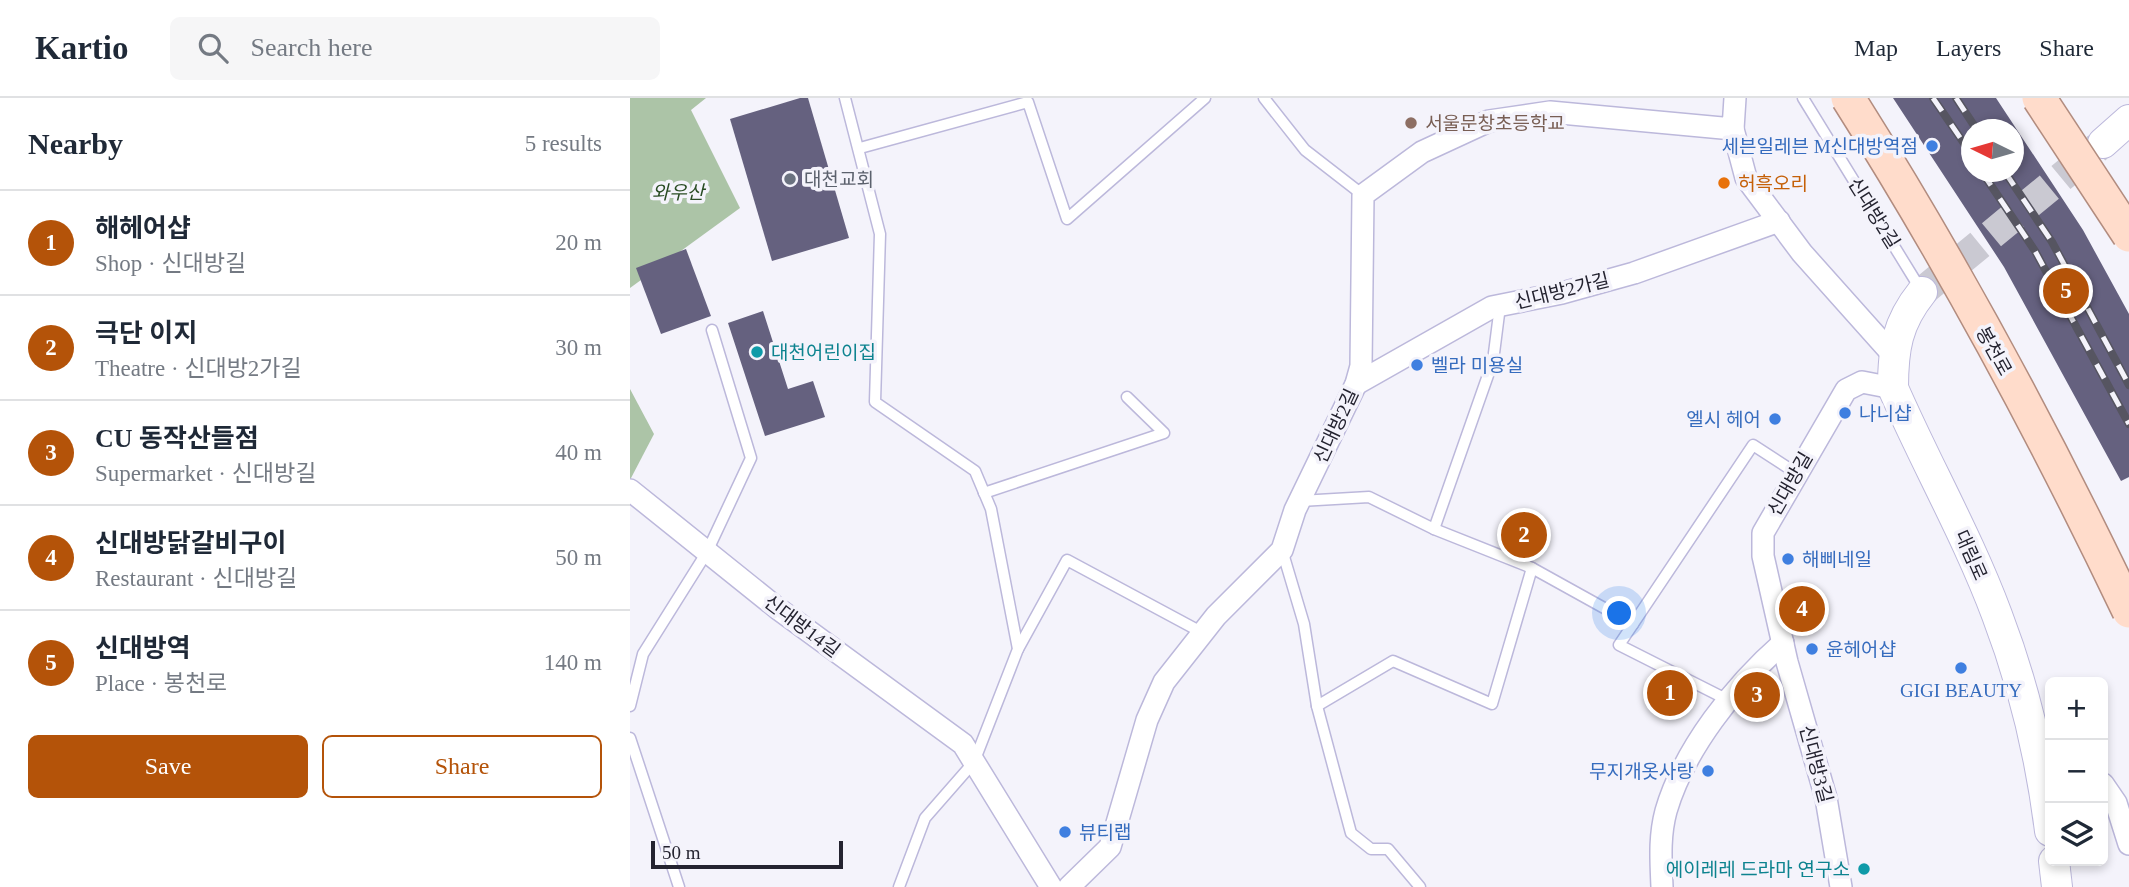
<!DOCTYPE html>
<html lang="en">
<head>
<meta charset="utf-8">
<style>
  :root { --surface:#fff; --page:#f6f6f7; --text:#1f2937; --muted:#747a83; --line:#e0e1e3; --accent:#b45309 }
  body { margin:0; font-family:"Times New Roman","Noto Sans KR",serif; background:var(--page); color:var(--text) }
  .controls { position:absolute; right:21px; bottom:21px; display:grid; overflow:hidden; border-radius:10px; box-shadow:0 4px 10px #0003 }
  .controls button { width:63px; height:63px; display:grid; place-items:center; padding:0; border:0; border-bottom:2px solid var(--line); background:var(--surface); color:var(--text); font:35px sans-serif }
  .compass { position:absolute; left:1331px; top:21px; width:63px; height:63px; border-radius:50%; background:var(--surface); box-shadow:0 4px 10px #0003; rotate:275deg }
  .scale { position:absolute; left:21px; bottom:18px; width:192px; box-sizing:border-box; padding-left:7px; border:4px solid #242330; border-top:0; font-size:19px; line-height:24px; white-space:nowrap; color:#242330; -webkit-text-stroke:5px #f4f3fb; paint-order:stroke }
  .you { position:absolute; left:990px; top:516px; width:24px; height:24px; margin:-18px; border:5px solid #fff; border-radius:50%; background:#1a73e8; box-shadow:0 0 0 10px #1a73e833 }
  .badge { display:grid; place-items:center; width:46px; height:46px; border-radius:50%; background:var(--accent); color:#fff; font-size:23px; font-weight:700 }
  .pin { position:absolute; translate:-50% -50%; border:4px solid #fff; box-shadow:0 2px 7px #0006 }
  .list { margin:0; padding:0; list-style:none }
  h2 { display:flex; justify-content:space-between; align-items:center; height:91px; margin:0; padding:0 28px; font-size:30px }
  h2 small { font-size:23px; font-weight:400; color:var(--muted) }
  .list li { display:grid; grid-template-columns:46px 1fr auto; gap:21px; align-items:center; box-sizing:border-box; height:105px; padding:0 28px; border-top:2px solid var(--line) }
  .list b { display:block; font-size:26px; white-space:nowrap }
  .list p { margin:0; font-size:23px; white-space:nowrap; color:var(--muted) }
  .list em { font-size:23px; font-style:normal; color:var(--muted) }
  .actions { display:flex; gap:14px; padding:21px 28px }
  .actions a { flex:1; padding:16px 0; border:2px solid var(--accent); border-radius:10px; text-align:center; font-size:24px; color:var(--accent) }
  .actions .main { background:var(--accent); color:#fff }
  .icon { flex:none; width:38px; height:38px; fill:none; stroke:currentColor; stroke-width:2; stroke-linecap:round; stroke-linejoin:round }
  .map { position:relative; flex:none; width:1499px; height:789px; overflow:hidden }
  header { display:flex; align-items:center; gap:42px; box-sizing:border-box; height:98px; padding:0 35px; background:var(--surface); border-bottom:2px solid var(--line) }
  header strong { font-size:33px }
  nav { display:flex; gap:38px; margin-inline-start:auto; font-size:24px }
  .search { width:490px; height:63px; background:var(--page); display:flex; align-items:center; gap:18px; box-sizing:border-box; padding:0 24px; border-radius:10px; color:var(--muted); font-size:26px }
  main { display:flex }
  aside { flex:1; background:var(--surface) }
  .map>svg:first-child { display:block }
  .forest { fill:#acc4a7 }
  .building { fill:#65617f; fill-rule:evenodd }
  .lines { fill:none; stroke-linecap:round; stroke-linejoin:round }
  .secondary-tunnel { stroke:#cac9d2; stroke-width:30; stroke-dasharray:30 15; stroke-linecap:butt }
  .service-casing { stroke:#bcb8db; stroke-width:13 }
  .minor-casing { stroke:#bcb8db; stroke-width:24 }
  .secondary-casing { stroke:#bcb8db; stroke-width:32 }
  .service { stroke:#fff; stroke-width:10 }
  .minor { stroke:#fff; stroke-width:21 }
  .secondary { stroke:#fff; stroke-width:30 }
  .rail-casing { stroke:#565561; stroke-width:8 }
  .rail { stroke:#f4f3fb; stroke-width:5; stroke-dasharray:16; stroke-linecap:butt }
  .primary-bridge-casing { stroke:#b28c7f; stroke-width:36; stroke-linecap:butt }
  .primary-bridge { stroke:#ffdccb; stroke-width:33 }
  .education-dot { fill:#8d6e63; stroke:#f4f3fb; stroke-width:2.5 }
  .shop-dot { fill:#3f7fe0; stroke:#f4f3fb; stroke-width:2.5 }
  .worship-dot { fill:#6b7280; stroke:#f4f3fb; stroke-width:2.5 }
  .food-dot { fill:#e8710a; stroke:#f4f3fb; stroke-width:2.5 }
  .culture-dot { fill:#0f9aa8; stroke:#f4f3fb; stroke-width:2.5 }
  .labels { text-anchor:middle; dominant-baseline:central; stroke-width:7; stroke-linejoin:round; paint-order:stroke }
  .education-label { font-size:19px; fill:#785e54; stroke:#f4f3fb; text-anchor:start }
  .shop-label { font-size:19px; fill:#366cbe; stroke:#f4f3fb; text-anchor:start }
  .worship-label { font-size:19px; fill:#5b616d; stroke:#f4f3fb; text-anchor:start }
  .food-label { font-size:19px; fill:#c56008; stroke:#f4f3fb; text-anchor:start }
  .park-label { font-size:19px; font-style:italic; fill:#294c23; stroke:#f4f3fb }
  .street-label { font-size:19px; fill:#242330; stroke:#f4f3fb }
  .culture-label { font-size:19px; fill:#0d838f; stroke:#f4f3fb; text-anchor:start }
</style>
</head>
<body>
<header>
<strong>Kartio</strong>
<div class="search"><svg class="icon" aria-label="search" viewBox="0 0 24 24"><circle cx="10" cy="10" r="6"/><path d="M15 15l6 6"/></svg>Search here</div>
<nav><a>Map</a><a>Layers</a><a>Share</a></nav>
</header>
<main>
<aside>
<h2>Nearby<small>5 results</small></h2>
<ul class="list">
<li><span class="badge">1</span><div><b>해헤어샵</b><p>Shop · 신대방길</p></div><em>20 m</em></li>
<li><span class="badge">2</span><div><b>극단 이지</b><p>Theatre · 신대방2가길</p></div><em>30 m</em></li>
<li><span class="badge">3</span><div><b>CU 동작산들점</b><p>Supermarket · 신대방길</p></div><em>40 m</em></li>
<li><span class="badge">4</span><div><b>신대방닭갈비구이</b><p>Restaurant · 신대방길</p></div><em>50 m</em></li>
<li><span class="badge">5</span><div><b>신대방역</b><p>Place · 봉천로</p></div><em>140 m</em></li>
</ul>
<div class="actions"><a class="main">Save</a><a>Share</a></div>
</aside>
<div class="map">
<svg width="1499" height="789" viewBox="0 0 1499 789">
  <rect width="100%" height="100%" fill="#f4f3fb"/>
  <g class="forest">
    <polygon points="0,0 76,0 61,12 110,110 0,190"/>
    <polygon points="0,291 24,336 0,382"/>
  </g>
  <g class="building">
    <polygon points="170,0 178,0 219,140 142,163 100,21"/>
    <path d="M1263 0H1366L1453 132 1499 216V379L1491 383 1374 169ZM1342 32H1384V74H1342Z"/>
    <polygon points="56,151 81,218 31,236 6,170"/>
    <polygon points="133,213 158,291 183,283 195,319 135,338 98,225"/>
  </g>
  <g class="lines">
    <polyline class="secondary-tunnel" points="1292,194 1468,49"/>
    <defs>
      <g id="service">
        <polyline points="215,0 250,136 245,304 345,373 361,411 388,551 344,664 295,720 269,789"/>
        <polyline points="634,0 675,52 733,97"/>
        <polyline points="1173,0 1291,192"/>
        <polyline points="230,50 398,4 437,121 575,0"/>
        <polyline points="354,395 534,335 497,299"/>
        <polyline points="670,403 739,399 804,431 902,470 1003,526"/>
        <polyline points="804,431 863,263 870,208"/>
        <polyline points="652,452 674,526 687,608 721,735 741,751 758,751 790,789"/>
        <polyline points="388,551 437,462 573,535"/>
        <polyline points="1098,602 989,547 1123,347 1166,375"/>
        <polyline points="0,608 13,556 77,454 121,360 82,232"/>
        <polyline points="687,608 763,563 862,606 902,470"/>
        <polyline points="0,640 49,789"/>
      </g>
      <g id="minor">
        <polyline points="1103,31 1116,80 1172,155 1264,258"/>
        <polyline points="726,286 862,209 932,195 1004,175 1149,123"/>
        <polyline points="0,392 147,510 333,646 421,789"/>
        <polyline points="1473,686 1486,705 1499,746"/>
        <polyline points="439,789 480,749 517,622 534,584 586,518 652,452 665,412 726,286 731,268 733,97 792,54 859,23 920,14 1103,31 1105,0"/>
        <path d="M1032 789C1031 763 1029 739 1036 713 1054 651 1105 587 1153 545"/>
        <polyline points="1211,789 1196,700 1157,564 1133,458 1133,435 1216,292 1232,284 1263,290"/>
      </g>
      <g id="secondary">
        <polyline points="1473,45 1499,22"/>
        <path d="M1292 194C1267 225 1263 251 1263 290 1296 366 1338 439 1367 517 1393 585 1411 661 1420 733"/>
        <polyline points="1424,763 1427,789"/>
      </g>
    </defs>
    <use href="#service" class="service-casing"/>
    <use href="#minor" class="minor-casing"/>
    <use href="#secondary" class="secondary-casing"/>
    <use href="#service" class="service"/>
    <use href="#minor" class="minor"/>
    <use href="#secondary" class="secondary"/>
    <defs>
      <g id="rail">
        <polyline points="1303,0 1342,57"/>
        <polyline points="1326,0 1347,32"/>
        <polyline points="1352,74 1405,153 1499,326"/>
        <polyline points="1375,74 1422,144 1499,287"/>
      </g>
    </defs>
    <use href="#rail" class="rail-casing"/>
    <use href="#rail" class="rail"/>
    <defs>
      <g id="primary-bridge">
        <path d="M1218 0C1322 164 1415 337 1499 513"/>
        <polyline points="1409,0 1499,137"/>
      </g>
    </defs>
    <use href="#primary-bridge" class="primary-bridge-casing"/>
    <use href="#primary-bridge" class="primary-bridge"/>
  </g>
  <circle class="education-dot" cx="781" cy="25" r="7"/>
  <g class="shop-dot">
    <circle cx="1302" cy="48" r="7"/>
    <circle cx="787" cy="267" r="7"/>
    <circle cx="1215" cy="315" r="7"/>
    <circle cx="1145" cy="321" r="7"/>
    <circle cx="1158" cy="461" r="7"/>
    <circle cx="1182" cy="551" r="7"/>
    <circle cx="1331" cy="570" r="7"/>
    <circle cx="1078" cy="673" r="7"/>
    <circle cx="435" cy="734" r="7"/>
  </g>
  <circle class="worship-dot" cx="160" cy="81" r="7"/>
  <circle class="food-dot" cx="1094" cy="85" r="7"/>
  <g class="culture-dot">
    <circle cx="127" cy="254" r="7"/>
    <circle cx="1234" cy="771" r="7"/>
  </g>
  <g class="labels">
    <g class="education-label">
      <text x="795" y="25">서울문창초등학교</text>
    </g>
    <g class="shop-label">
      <text x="1288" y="48" text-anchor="end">세븐일레븐 M신대방역점</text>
      <text x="801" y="267">벨라 미용실</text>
      <text x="1229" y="315">나니샵</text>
      <text x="1131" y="321" text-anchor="end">엘시 헤어</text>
      <text x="1172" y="461">해삐네일</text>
      <text x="1196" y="551">윤헤어샵</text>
      <text x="1331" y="592" text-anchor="middle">GIGI BEAUTY</text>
      <text x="1064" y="673" text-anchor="end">무지개옷사랑</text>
      <text x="449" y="734">뷰티랩</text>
    </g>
    <g class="worship-label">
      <text x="174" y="81">대천교회</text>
    </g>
    <g class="food-label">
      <text x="1108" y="85">허흑오리</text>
    </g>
    <g class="park-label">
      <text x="48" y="94">와우산</text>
    </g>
    <g class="street-label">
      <text transform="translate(1244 115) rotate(58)">신대방2길</text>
      <text transform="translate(932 193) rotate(-14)">신대방2가길</text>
      <text transform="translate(1364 253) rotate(61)">봉천로</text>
      <text transform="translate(706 328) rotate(-65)">신대방2길</text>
      <text transform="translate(1160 386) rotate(-60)">신대방길</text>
      <text transform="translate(1341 457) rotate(66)">대림로</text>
      <text transform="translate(172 528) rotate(37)">신대방14길</text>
      <text transform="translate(1186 666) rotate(75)">신대방3길</text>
    </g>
    <g class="culture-label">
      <text x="141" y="254">대천어린이집</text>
      <text x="1220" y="771" text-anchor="end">에이레레 드라마 연구소</text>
    </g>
  </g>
</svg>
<div class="controls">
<button>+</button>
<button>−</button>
<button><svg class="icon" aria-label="layers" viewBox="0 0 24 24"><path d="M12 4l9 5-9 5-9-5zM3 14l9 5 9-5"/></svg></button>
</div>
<svg class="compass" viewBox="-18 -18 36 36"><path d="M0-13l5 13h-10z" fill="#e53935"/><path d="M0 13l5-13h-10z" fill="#747a83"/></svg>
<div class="scale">50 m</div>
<div class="you"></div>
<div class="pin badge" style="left:1040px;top:595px">1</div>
<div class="pin badge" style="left:894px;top:437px">2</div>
<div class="pin badge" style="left:1127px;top:597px">3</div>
<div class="pin badge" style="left:1172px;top:511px">4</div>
<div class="pin badge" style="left:1436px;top:193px">5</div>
</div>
</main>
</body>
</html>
